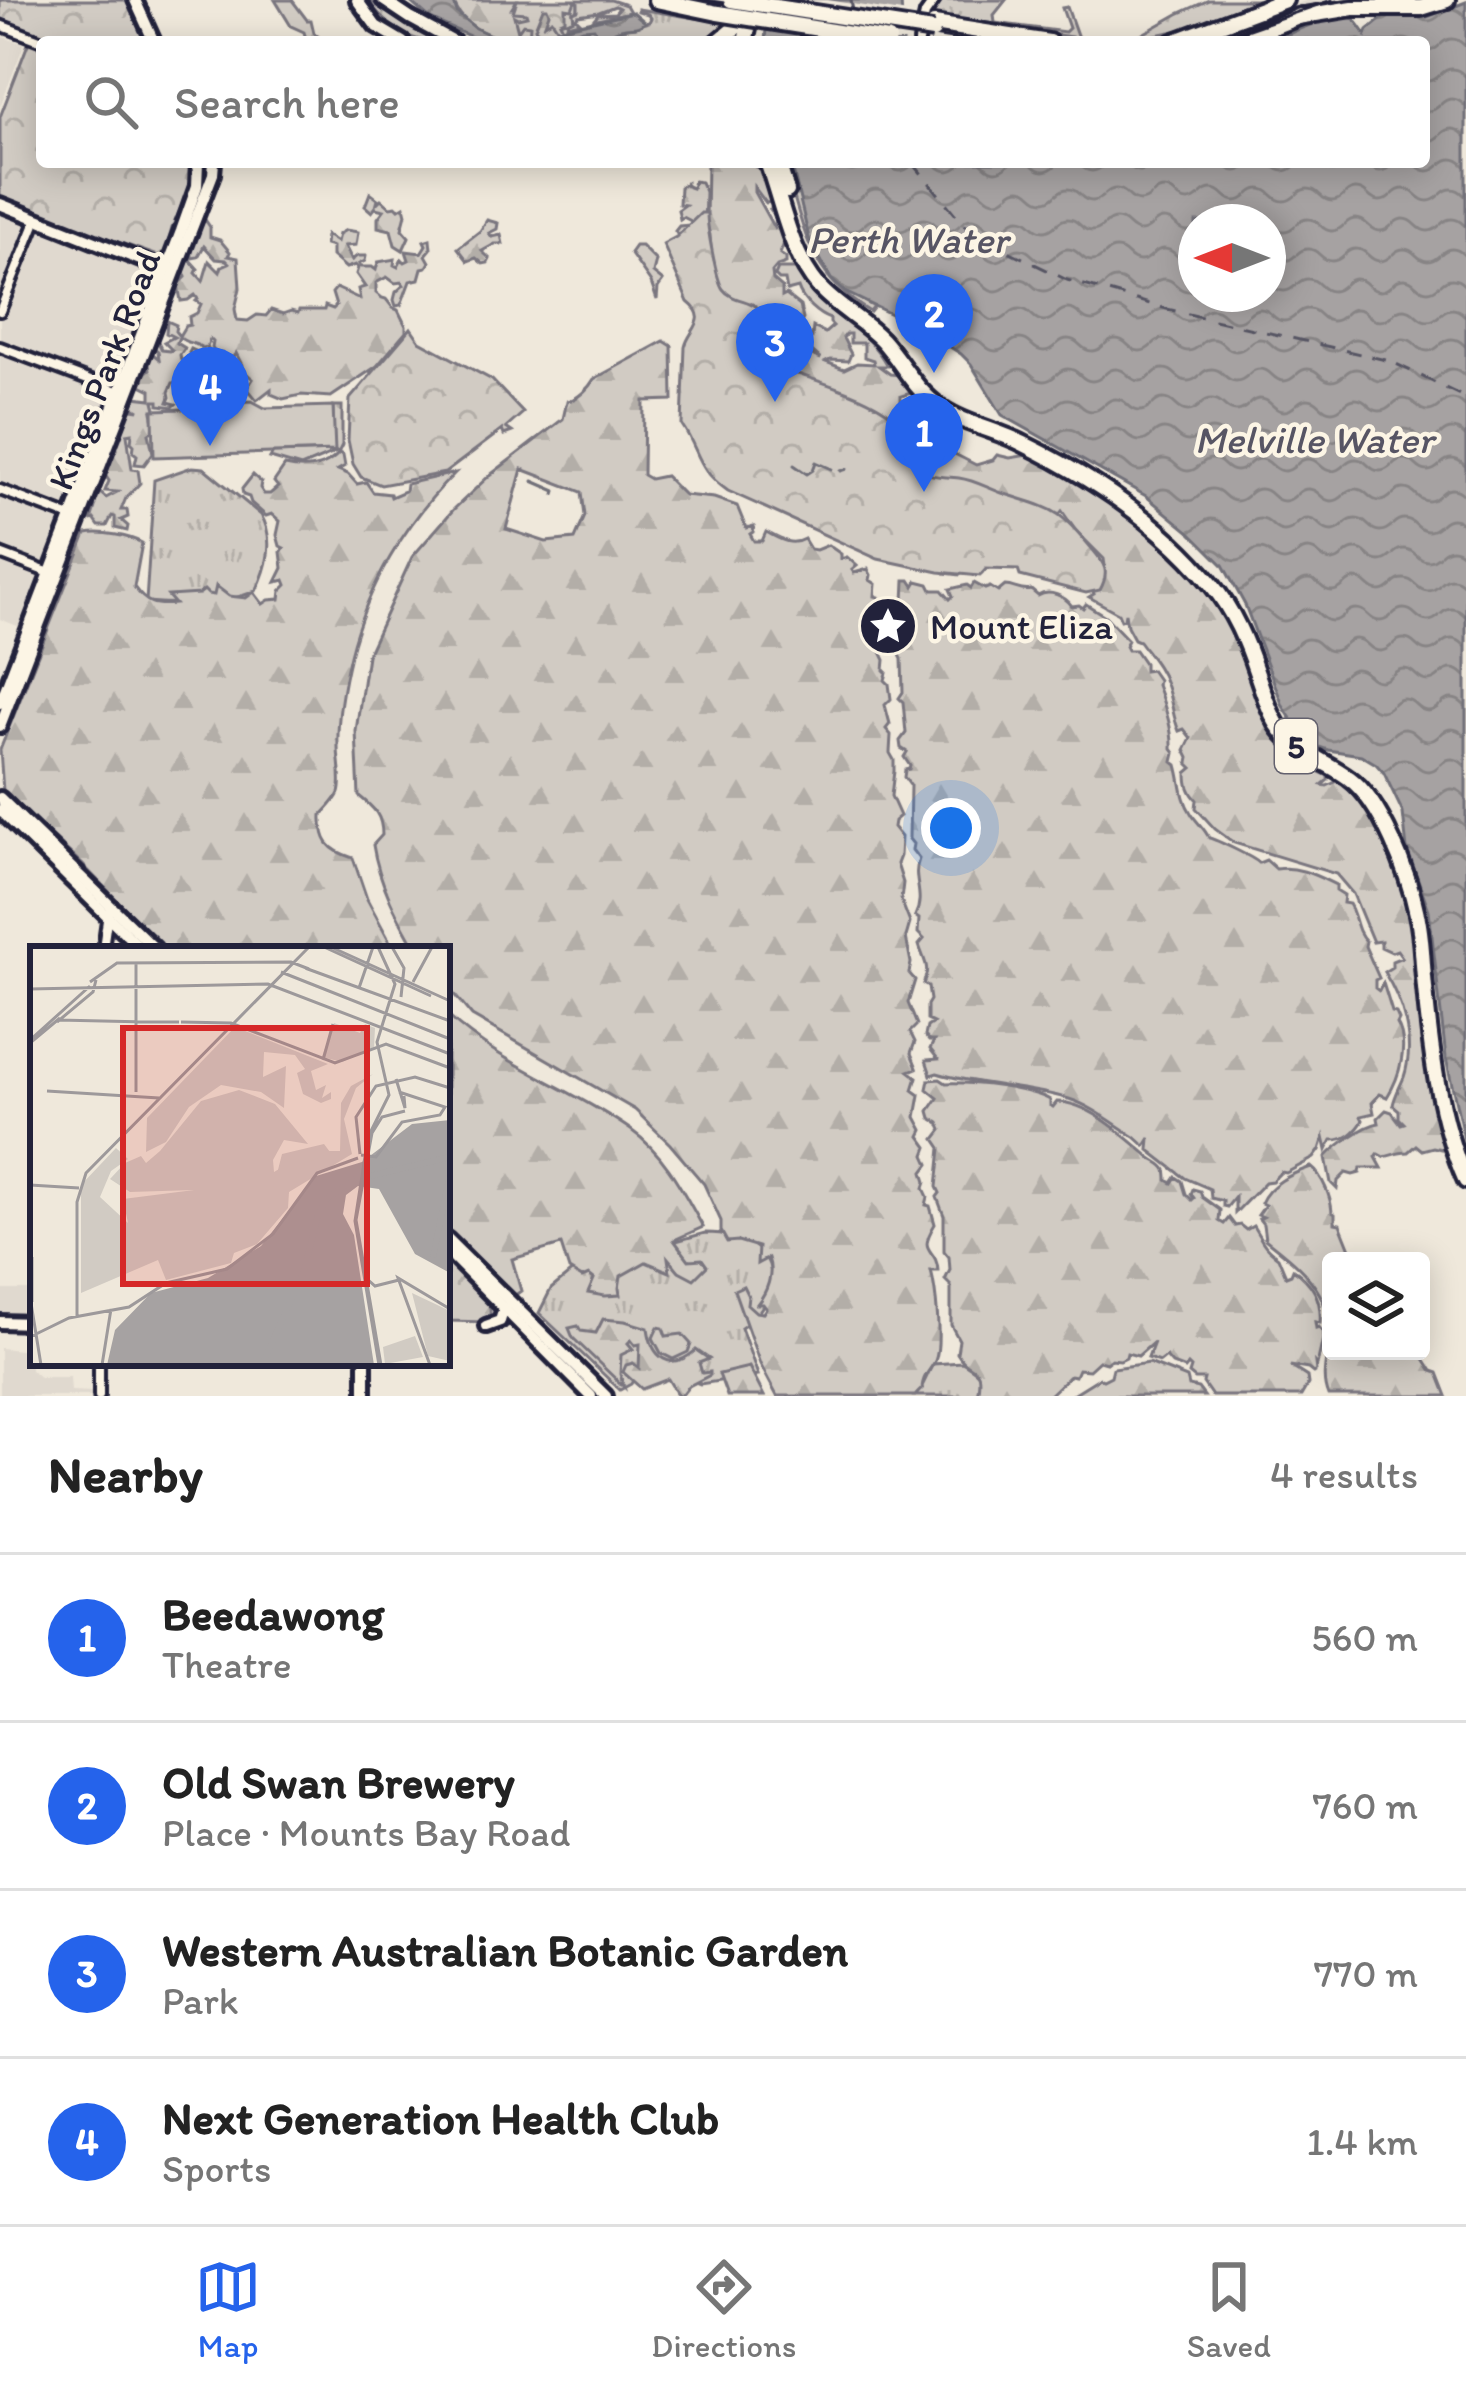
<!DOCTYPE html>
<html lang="en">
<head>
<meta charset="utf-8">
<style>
  :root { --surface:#fff; --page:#f2f2f2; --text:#222; --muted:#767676; --line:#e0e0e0; --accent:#2563eb }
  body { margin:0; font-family:Itim,sans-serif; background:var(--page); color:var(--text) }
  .controls { position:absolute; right:36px; bottom:36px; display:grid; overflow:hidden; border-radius:12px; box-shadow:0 6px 30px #0003 }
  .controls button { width:108px; height:108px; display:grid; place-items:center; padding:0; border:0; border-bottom:3px solid var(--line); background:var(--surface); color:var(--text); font:60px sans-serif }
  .compass { position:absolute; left:1178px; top:204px; width:108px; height:108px; border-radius:50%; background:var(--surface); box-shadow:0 6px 30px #0003; rotate:270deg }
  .you { position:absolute; left:951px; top:828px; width:42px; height:42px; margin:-30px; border:9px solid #fff; border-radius:50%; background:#1a73e8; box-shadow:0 0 0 18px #1a73e833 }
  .badge { display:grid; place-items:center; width:78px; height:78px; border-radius:50%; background:var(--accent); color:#fff; font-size:39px; font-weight:700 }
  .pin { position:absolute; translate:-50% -99px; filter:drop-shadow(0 3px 6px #0008) }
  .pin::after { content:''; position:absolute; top:63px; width:42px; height:36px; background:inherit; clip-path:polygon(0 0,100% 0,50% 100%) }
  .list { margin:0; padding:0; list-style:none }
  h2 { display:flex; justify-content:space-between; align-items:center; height:156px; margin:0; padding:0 48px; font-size:51px }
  h2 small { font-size:39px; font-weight:400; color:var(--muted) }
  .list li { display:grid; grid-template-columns:78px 1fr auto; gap:36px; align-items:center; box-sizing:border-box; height:168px; padding:0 48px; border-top:3px solid var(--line) }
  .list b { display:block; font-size:45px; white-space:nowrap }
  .list p { margin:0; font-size:39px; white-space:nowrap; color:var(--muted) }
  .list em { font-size:39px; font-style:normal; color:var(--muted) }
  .icon { flex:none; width:66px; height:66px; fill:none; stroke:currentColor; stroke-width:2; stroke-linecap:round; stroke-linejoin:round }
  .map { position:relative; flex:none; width:1466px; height:1396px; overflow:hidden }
  .search { position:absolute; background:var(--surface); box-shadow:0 6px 30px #0003; left:36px; right:36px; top:36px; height:132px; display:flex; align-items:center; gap:30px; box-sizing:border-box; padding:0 42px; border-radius:12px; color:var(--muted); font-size:45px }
  .sheet { height:828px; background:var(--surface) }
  nav { display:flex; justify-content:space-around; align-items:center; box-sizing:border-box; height:168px; border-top:3px solid var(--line); background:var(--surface); font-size:33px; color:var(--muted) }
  nav a { display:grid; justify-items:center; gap:6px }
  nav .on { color:var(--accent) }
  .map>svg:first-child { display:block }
  .built { fill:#e0d9cf }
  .grass { fill:url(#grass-tufts); stroke:#7a767f; stroke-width:3 }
  .forest { fill:url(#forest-firs); stroke:#7a767f; stroke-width:3; fill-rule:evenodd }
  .park { fill:url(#park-crowns); stroke:#7a767f; stroke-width:3 }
  .pitch { fill:#d1cbc3; stroke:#7a767f; stroke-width:3 }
  .water { fill:url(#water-waves); stroke:#716f79; stroke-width:3; fill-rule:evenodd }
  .pier { fill:#efe8db }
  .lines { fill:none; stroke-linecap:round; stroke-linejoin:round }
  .stream { stroke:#716f79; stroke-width:3 }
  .ferry { stroke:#575564; stroke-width:3; stroke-dasharray:15 12; stroke-linecap:butt }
  .minor-casing { stroke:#22223b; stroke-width:16 }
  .major-casing { stroke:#22223b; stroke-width:20 }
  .highway-casing { stroke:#22223b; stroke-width:22 }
  .minor { stroke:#fcf5e5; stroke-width:8 }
  .major { stroke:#fcf5e5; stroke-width:10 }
  .highway { stroke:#fcf5e5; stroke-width:14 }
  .rail { stroke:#22223b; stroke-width:3 }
  .highway-bridge-casing { stroke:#22223b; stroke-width:22; stroke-linecap:butt }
  .highway-bridge { stroke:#fcf5e5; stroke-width:14 }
  .labels { text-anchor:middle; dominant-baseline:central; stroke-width:9; stroke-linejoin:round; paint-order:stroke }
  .shield { fill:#fcf5e5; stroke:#63616e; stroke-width:3 }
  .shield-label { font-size:33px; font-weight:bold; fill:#22223b }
  .street-label { font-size:36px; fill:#22223b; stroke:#fcf5e5 }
  .poi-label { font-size:36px; fill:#22223b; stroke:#fcf5e5; text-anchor:start }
  .water-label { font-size:39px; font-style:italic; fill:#575564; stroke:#fcf5e5 }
  .inset-river { fill:none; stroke:#a6a2a2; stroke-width:6 }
  .inset-road { fill:none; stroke:#9d999b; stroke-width:3 }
  .view { fill:#d62828; fill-opacity:0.15; stroke:#d62828; stroke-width:6 }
  .inset-edge { fill:none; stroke:#22223b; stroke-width:6 }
</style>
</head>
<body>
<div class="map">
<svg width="1466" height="1396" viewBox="0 0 1466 1396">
  <defs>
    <pattern id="grass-tufts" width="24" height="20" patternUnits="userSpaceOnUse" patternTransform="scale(3)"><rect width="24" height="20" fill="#d1cbc3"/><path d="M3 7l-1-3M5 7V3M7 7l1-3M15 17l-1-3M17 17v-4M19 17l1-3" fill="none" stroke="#b3aea8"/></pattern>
    <pattern id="forest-firs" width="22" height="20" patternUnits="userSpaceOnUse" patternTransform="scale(3)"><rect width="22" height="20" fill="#d1cbc3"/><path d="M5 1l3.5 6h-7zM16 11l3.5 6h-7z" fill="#b3aea8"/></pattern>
    <pattern id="park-crowns" width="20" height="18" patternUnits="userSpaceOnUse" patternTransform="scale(3)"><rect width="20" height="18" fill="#d1cbc3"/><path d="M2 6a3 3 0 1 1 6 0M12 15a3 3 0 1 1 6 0" fill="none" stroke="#b3aea8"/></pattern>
    <pattern id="water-waves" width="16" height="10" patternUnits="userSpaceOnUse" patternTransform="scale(3)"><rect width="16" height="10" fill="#a6a2a2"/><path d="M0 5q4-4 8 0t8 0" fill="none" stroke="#878485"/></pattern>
  </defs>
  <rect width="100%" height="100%" fill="#efe8db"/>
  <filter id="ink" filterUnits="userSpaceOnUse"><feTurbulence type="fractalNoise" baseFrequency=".00833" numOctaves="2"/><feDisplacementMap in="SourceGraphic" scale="24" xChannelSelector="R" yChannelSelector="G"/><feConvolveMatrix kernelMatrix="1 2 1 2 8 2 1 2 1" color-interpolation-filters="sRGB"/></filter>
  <g filter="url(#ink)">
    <g class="built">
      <polygon points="1308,0 1337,0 1293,12 1217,42 1198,42"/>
      <polygon points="0,36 24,44 0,107"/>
      <polygon points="0,213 157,272 20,627 0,619"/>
      <rect x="0" y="1290" width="33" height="26"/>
      <polygon points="0,1348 30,1351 30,1369 40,1377 70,1377 71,1391 93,1392 93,1396 0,1396"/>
    </g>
    <g class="grass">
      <path d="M373 0 434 34 438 42C408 42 391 28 372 6Z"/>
      <polygon points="940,0 1006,0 994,15 995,23 1065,32 1069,28 1062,8 1067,7 1078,38 928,16"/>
      <polygon points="1209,0 1258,0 1185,29 1132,40 1178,14"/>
      <polygon points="638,9 734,24 720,36 706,42 633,42 630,35 614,42 601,42 615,31 649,22 651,18 648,14 638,11"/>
      <path d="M784 162H791C813 233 799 268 874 307L870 312C807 274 804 228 784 162Z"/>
      <polygon points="333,406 342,406 342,445 339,451 301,467 270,458 273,453 334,451"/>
      <path d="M192 467 204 468 261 515C275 538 268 568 256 591 221 605 182 605 146 602L154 480Z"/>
      <path d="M705 1233C721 1233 739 1235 753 1245 786 1267 769 1311 741 1328L758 1375 700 1384 668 1371 636 1375 631 1384 620 1390 539 1313 551 1289 575 1269Z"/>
      <path d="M962 1362C982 1375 982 1371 977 1396H915C924 1387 926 1376 933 1364Z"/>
    </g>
    <g class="forest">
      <polygon points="275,0 292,0 307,20 311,20 314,33 325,42 307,42 304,32 291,26"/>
      <path d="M453 0H517L512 8 575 1 578 2V10L573 12 574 19 568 22 566 28C556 30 548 38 539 40 508 47 462 31 453 0Z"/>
      <path d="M707 162H759L756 167 761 168 768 178 774 202 766 203 754 187V192L774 228 776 217 770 209 776 206 790 243 783 246 780 254 786 258V263L777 266 772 272 773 280 782 288V297L786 295 800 306 803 319 796 332 789 329 787 317 785 320C789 337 805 354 821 359L800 341V336L804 332 812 337 813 327 825 333 833 326 830 323V319C818 315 802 301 798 288L787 291 785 280H779L775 276 778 269H797C806 280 813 292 823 301 846 323 872 337 887 366H879L890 374 900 375 902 383 910 385 914 392 901 396V403L915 412H933L939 418 932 425 939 446 976 465 993 460 997 455 1010 458 1028 455 1043 460 1138 523 1181 560 1221 608 1230 626 1235 628 1275 736 1284 742C1283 756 1282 769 1299 771L1294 764 1296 760 1303 758 1309 770H1315L1328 776V780L1322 785 1327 786 1340 780C1346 783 1352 786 1356 791 1380 814 1404 883 1413 916L1447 1142 1441 1149 1433 1147 1422 1150 1416 1145 1408 1152C1398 1152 1393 1155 1384 1157L1378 1154 1376 1157 1382 1168H1361L1360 1173 1353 1175 1346 1173 1338 1181 1337 1189 1331 1183 1326 1157C1336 1146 1365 1125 1379 1123L1378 1118 1386 1110 1392 1112 1401 1124 1404 1123 1399 1118V1110L1393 1105C1395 1095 1400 1087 1404 1077 1416 1041 1402 1001 1384 972L1392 967V961L1402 957 1397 950 1392 952 1381 947V941L1373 942 1353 894 1336 874 1234 843 1215 829 1196 808 1197 800C1189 792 1187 784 1187 773L1193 768 1188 763 1189 758 1185 750 1191 738 1184 729 1179 731C1173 718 1172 700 1166 684 1161 668 1149 655 1139 641L1134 639 1127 626 1125 613 1124 619 1121 620 1118 613 1089 597 1094 594 1091 588 1105 566 1104 559 1076 531 1062 511 1054 521 986 568 982 574 975 576 966 570 960 575 945 573 942 569 873 557 832 427 715 295 710 235 706 222ZM846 334H850V343H864V357L873 360 874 364 857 363 844 369 826 362 830 360 848 361 851 354 843 338Z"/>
      <polygon points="694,181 701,182 705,192 704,228 681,240 675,231 679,226 690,225 691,221 683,217 680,219 678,210 685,205 679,204 680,187 686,183 686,186 692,188"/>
      <polygon points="370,193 378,199 377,203 381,199 390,207 396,206 399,209 404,206 406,214 402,229 409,237 403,250 395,245 391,230 378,227 378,218 384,210 375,208 372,212 365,206"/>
      <polygon points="487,220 498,223 497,229 489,233 492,237 501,235 503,244 495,244 482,251 490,259 488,263 483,264 476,258 468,261 458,248 480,231"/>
      <path d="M206 221 210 227V237L220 240 230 252 228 256 238 258 240 288 235 309 237 320 248 321 257 315 266 316 271 310 283 314 291 311 298 313 299 310H324L325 306 333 309 336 306 332 293 336 288 360 299 358 289 365 287 356 274 358 268 355 265 346 268 332 256V247L325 245 326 235 337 242 339 234 346 230 358 232 356 245 345 246 352 260 357 256H366L365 261 359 264 361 267H372L376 270 378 262 395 259 394 265 398 267 402 259 405 262 409 260 406 251 421 253 426 245 424 241 430 239 431 249 426 255 430 262 427 267 422 268 419 279 410 281 401 305 396 306 394 300 396 292 404 285 402 282 395 283 387 277 376 283V293L382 298 386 299 393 308 398 310 406 326V332L377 366 331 397 301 395 283 399 271 394V389L257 400 247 388 253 379 246 373 236 353 232 358 220 357 221 353 216 355 212 348 213 342 210 339 207 347 202 348C196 342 188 345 179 337L177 343 185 348 180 355 181 360 188 361 192 358 189 353 191 349 204 355 208 349 210 354 206 358V365H202L198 370 186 372 182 369 181 380 173 383 169 392 170 397 168 402 176 404 173 407 159 405V401H154L156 409 152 412 154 422 153 431 149 433 153 453 144 465 135 464 137 455 133 452 134 445 131 442 132 433 127 434 132 469 138 470 140 483 126 498 121 510H127L128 517 121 520 128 526 127 531 115 528V517L112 516 107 526H99L94 519 91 520 95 507H92L98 483H103L99 492 106 498 117 492 105 491 109 481 103 472 111 450 117 449 115 437 119 434 120 424 126 408 139 410 132 406 134 397 151 399V390L141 385 145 373 150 369 147 357 153 354 159 359 158 351 150 345 155 335 162 350 170 351 172 350 164 342 174 337 166 333 167 321 176 325 175 331 179 336 185 326 190 325 189 317 197 313 201 304 196 301 198 299 195 295 188 300 181 301 178 285 186 277 183 269 189 259 198 269 196 273 203 281 209 261 220 272 222 266 229 263 226 260 216 259 204 246 198 257 192 258 191 238H195L197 225Z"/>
      <polygon points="635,246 641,246 656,261 653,273 663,281 658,288 657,300 651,283 630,253"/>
      <path d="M664 341 672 346 673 400 644 401 643 475 650 479 665 476 684 495 714 498 737 506 746 528 754 526 753 532 750 534 754 541H762L766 532C778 538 790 547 804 539L810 549 816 550 828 545 841 554V559L847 557 857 566 852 570 854 573 868 569 871 575 870 580 876 584 875 596 879 597 880 609 875 613 872 620 866 621 885 660 884 670 887 673 885 680 889 684 891 699 885 705 890 724 886 729 891 735 890 753 894 760V771L891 796 900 816 894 821 893 827 901 837 900 856 897 864 903 883 901 900 910 923 906 937 911 963 909 973 915 980 908 1003 917 1025 910 1032 915 1042 911 1053 917 1068 909 1071 917 1077 913 1090 920 1095 916 1117 923 1130 920 1136 928 1147 925 1155 929 1164 923 1172 926 1182 924 1188 928 1197 926 1205 930 1206 935 1224C916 1255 937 1246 938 1271H931C936 1289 942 1344 935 1361 932 1367 927 1372 924 1379 918 1396 929 1381 915 1396H777L760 1364 734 1290 743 1286 748 1296 747 1304 756 1312 763 1313 766 1308 763 1304H757C767 1292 774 1274 768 1258L757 1264 758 1247 738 1241 727 1242 721 1231V1221L704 1184 670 1144 635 1110 472 1016 447 986V949H416C397 916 379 883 373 845L382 835C382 815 374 808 359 796L356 731 367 655 412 557 453 510 489 476 563 419 567 401C577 400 589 388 594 379ZM522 469 582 492 585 516 575 539 546 542 506 529Z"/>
      <path d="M339 453 343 455 345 466 338 470 348 474 357 484 366 482 373 492 390 494 391 497 405 491 406 484 455 473C405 523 367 587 350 655 343 684 337 717 338 747 338 761 343 780 339 793 336 801 327 809 322 815 321 841 328 850 353 858L367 899 394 949H165L82 864 3 791 0 750 86 534C102 531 129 536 142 543L134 587C146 604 154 606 175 604L168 596 199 594 204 590 208 594 214 595 216 586 229 596 246 598 254 592 263 604 269 600 280 599 281 591 287 585 285 580 276 582 283 568 281 552 284 548 280 546 277 535 280 521 272 514 266 516 251 503 249 497 243 495 242 489 253 475 261 482 260 488 264 494H270L278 487 274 482 285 466C303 470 324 470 339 453Z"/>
      <path d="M905 580H910L914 586 917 581 929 584 932 590H942L950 599 953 596 950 589 967 585 971 588 974 583 985 589 990 587 998 592 1005 586C1014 586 1022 593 1031 590L1038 596C1049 589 1065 596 1072 606L1079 605 1083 608 1086 604 1105 616 1128 640 1125 646 1127 650H1135L1144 663V671L1151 670 1158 680 1157 685C1164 703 1173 730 1172 749L1175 753 1173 762 1177 765C1182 782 1181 798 1191 813 1196 822 1204 827 1209 838 1215 839 1254 858 1259 863L1266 860 1276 869C1297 865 1317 876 1336 885V890L1344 895 1343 903 1349 904C1357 917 1355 930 1366 941L1365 946 1379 978 1375 980V988L1379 991 1383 983 1392 1012 1396 1013 1399 1020 1397 1024C1409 1044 1400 1077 1387 1097L1380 1094 1372 1103 1374 1113 1361 1116 1363 1120C1357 1132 1345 1141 1332 1140L1327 1150 1324 1137 1320 1150 1314 1158 1286 1173 1281 1172 1272 1181 1265 1182 1235 1213V1197L1227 1207 1223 1206V1201L1211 1198 1210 1189 1185 1178 1149 1150 1150 1138 1145 1146 1135 1137C1114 1124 1092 1106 1069 1099 1026 1086 980 1086 937 1073L931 1075 926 1060 938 1059 930 1049 934 1041H929L925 1036 927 1027 933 1023 927 1020V1005L930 1000 928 987 923 984C931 966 924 962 919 945L924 939 918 933 919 919 915 916C926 894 911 880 919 859L912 850 913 844 909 839 910 785 904 777 905 770 909 769 910 766 904 757 907 752 901 748 900 741 906 733 903 702 899 698 903 692 902 659 899 653 916 621 908 615 904 602Z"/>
      <path d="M447 1015C500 1065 572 1088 631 1130 665 1154 683 1191 703 1227L674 1240 689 1260 702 1259 707 1266 694 1279 679 1271 668 1258 670 1272 646 1262 621 1276 619 1288 620 1295 605 1296 588 1293 594 1279 589 1275 582 1278 569 1270 561 1245 512 1259 521 1291 514 1296 447 1230Z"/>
      <path d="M940 1079 946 1083C970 1082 1030 1088 1050 1100V1105L1053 1107 1057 1102C1090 1102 1127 1138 1151 1158 1156 1162 1163 1164 1166 1170 1167 1173 1167 1177 1167 1180L1172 1183 1176 1177 1182 1181 1186 1194 1192 1200 1194 1198 1191 1194 1193 1189 1200 1191 1202 1197 1220 1210 1219 1221 1224 1224 1229 1218 1235 1226 1240 1225 1246 1230 1253 1226C1263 1242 1263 1246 1278 1257L1286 1276 1291 1274 1293 1269C1313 1283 1322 1299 1320 1323L1315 1322 1316 1328 1319 1327 1324 1334 1317 1365 1315 1363 1316 1371 1313 1373 1308 1369 1290 1366 1307 1377 1308 1384 1301 1396H1212L1203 1383 1204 1379H1195L1189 1374 1191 1368 1188 1365 1185 1369 1172 1364 1166 1357 1160 1362 1148 1358 1154 1342 1138 1356 1127 1353 1126 1357 1120 1360 1111 1359 1106 1363 1099 1361 1089 1370 1078 1369 1075 1376 1070 1375 1048 1396H977C984 1359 971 1377 957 1353L959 1340 951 1325V1286L945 1280 950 1270 949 1257 944 1251V1216L937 1197 940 1193 937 1187 941 1148 935 1139 942 1130 939 1123 931 1118 929 1111 938 1098 927 1089 929 1080Z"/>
      <path d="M1311 1167C1323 1176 1331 1198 1332 1212L1335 1214V1223L1340 1224 1350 1249 1356 1256V1261H1331V1351H1413L1423 1357 1432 1371 1438 1373 1447 1396H1328C1320 1377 1327 1359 1329 1338 1333 1290 1295 1263 1265 1239L1263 1224 1259 1219 1263 1217 1258 1215 1265 1205 1261 1203C1269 1184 1291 1174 1311 1167Z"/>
      <path d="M603 1319 625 1321 648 1328C652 1358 670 1373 696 1350L709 1359 699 1363 702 1373 710 1372V1375L689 1386 681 1396H678L668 1379 642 1389 623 1372 626 1365 633 1363 639 1368 640 1344 635 1345 631 1340 628 1343 633 1349 621 1355 620 1374 624 1387 573 1338 569 1328 578 1326 581 1331 596 1333Z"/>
      <polygon points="1149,1363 1187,1378 1189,1386 1198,1388 1204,1396 1070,1396 1099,1378 1103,1380 1111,1376 1113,1368"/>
      <polygon points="749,1367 764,1396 727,1396 719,1374"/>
    </g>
    <g class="park">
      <polygon points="0,0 128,0 146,42 42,42 42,162 193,162 194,177 172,228 164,258 0,201 0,117 31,36 0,22"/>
      <polygon points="517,0 611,0 626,5 630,12 593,20 598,14 615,13 619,8 615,6 599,12 578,15 576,18 580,22 568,25 567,22 574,19 573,12 578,10 578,3 575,1 572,9 565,8 565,20 560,22 563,28 558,29 552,20 545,24 549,13 547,8 543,8 535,28 542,36 552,33 539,40 529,40 530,25 523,24 518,31 514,16 518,18 527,16 526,13 513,12"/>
      <path d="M701 213H707C707 226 716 280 723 289 732 301 747 299 757 307 762 311 772 326 774 331 782 351 773 358 795 373 826 384 880 399 902 425 915 441 907 464 923 472 935 478 946 476 959 478 974 480 988 488 1002 493 1054 510 1057 506 1093 550 1105 564 1110 572 1100 590L1086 593 1020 576 1018 570 986 569 980 576 939 572 878 559 728 491C695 467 701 453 682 425L685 347C689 329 711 320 688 302L663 244 676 237Z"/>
      <polygon points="411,328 420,341 492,380 523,413 506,428 512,432 504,435 502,430 445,473 381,485 361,477 353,464 348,440 350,399"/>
      <polygon points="447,1258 490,1300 490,1322 447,1321"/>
      <polygon points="658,1327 663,1328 666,1336 682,1334 691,1344 688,1352 673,1359 661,1353 653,1338"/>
    </g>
    <polygon class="pitch" points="252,401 265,408 333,406 335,451 154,457 153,410 214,408 215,403"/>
    <g class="water">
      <path d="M408 0H453L457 13 475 28 495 37 517 40H539L558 29 633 12 645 22C636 30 633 26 621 29 608 32 605 42 590 42L598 36 594 28 583 29 550 42H483L430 19Z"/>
      <polygon points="768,0 901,0 903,42 765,42"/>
      <path d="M1466 2V1148L1446 1058 1429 910 1407 849 1403 813 1384 773 1376 764 1361 755 1328 750 1316 746 1299 731 1283 706 1245 605 1223 565 1191 533 1146 496 1002 415 971 364 961 354 922 329 845 292 831 279 809 238 791 162H1424V42H1274C1288 33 1338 10 1354 19 1356 20 1365 33 1366 35L1368 30 1385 16 1427 17ZM1196 222H1268V294H1196Z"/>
    </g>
    <polygon class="pier" points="762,0 828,0 908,13 909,42 848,42 758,28"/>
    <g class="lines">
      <g class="stream">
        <polyline points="794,465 807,474 813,470 816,462 832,469"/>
        <polyline points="841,471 847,469"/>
        <polyline points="533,481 556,491 555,494"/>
      </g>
      <g class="ferry">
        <polyline points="851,0 854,16"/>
        <polyline points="912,162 970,232 1067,280 1167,309 1390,361 1466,398"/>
      </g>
      <defs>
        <g id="minor">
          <polyline points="0,25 45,42"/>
          <polyline points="919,42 925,14 935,0"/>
          <polyline points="0,311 37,219"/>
          <polyline points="0,347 117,391 120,395"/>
          <polyline points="0,490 71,517"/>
          <polyline points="0,554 55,575"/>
          <polyline points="104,941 108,913"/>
          <polyline points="99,1396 99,1363"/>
        </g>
        <g id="major">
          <polyline points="135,0 154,42"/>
          <polyline points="357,0 376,26 403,42"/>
          <polyline points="383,0 410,18 454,42"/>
          <polyline points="0,204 148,263 163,269 169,267"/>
          <polyline points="0,703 181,231 197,186 198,162"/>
          <polyline points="0,726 213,174 214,162"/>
          <polyline points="0,798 155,949"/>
          <polyline points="0,810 141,949"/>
          <polyline points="447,1239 606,1396"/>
          <polyline points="447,1251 591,1396"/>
          <polyline points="0,1322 33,1323"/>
          <polyline points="486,1326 500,1321 504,1308"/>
          <polyline points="365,1396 365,1363"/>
        </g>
        <g id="highway">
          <polyline points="656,0 718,13"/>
          <polyline points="1297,17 1353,8 1421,8 1447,0"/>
          <polyline points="934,24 1049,42"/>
          <polyline points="718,42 736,27 745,11"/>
          <polyline points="745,42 752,11"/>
          <polyline points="1173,42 1285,0"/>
          <polyline points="1235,42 1301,16"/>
          <path d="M767 162C782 202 790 254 819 287 838 308 863 320 882 340 902 362 915 391 941 408 966 425 997 430 1024 444 1093 478 1163 525 1212 585 1234 612 1246 641 1257 674 1263 691 1268 709 1277 724 1295 753 1324 759 1349 778 1381 801 1409 875 1417 914 1422 935 1422 956 1424 977 1430 1045 1438 1119 1466 1181"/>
          <polyline points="778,162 787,191"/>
        </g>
      </defs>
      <use href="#minor" class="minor-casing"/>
      <use href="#major" class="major-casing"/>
      <use href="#highway" class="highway-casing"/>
      <use href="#minor" class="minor"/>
      <use href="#major" class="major"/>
      <use href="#highway" class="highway"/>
      <g class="rail">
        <polyline points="705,0 971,42"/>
        <polyline points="1211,42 1332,0"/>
      </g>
      <defs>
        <g id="highway-bridge">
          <polyline points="731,0 933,31"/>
          <polyline points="718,13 889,40"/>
        </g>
      </defs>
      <use href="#highway-bridge" class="highway-bridge-casing"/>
      <use href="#highway-bridge" class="highway-bridge"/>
    </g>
  </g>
  <defs>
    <symbol id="sight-disc" viewBox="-11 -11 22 22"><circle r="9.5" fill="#22223b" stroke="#fcf5e5"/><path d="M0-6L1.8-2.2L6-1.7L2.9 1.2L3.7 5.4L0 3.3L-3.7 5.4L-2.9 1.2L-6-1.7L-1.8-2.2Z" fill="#fff"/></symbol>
  </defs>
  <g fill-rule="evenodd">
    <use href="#sight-disc" x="855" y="593" width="66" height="66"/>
  </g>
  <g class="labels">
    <rect class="shield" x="1275" y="719" width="42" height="54" rx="9"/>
    <g class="shield-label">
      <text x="1296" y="746">5</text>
    </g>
    <g class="street-label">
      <text transform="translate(104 370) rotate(-69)">Kings Park Road</text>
    </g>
    <g class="poi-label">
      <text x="930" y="626">Mount Eliza</text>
    </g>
    <g class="water-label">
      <text x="908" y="239">Perth Water</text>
      <text x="1314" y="439">Melville Water</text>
    </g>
  </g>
  <g transform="translate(30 946)">
    <rect width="420" height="420" fill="#efe8db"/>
    <path d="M205 81 298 118 281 125 286 144 296 139 292 152 301 146V153L291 157 273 148 267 127 275 123 265 109 234 106 233 131 256 120 254 162 231 146 191 139 159 161 136 196 116 206 117 172ZM343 128 326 142 314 173 322 208 259 246 258 262 227 298 204 307 201 317 136 334 128 314 51 347V239L86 202 98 213 81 225 70 251 98 277 93 253 164 244 100 246 80 233 95 217 111 210 116 217 130 205 171 155 209 144 245 158 278 198 254 194 243 214 244 226 280 205H310L311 157 321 140Z" fill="#d1cbc3"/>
    <path d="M304 77 330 87 335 78 345 82 344 101 312 116 292 111ZM294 198 300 206 273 219 248 267 235 275 252 208ZM382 347 420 365V415L398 410Z" fill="#d1cbc3"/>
    <path d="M385 390 393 411 355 418 353 401Z" fill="#d1cbc3"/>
    <path d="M420 174V327L385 308 349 243 328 240 316 249 313 268 324 289 344 419H77L85 384 121 347 178 332 231 300 286 230 332 216 382 178Z" fill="#a6a2a2"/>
    <path class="inset-river" d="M340 230 420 211M403 311 420 228M232 419 274 325 288 269 297 252 325 233"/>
    <path class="inset-road" d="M294 1 401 50M301 1 420 55M348 1 365 38 347 96 359 149 338 191 325 275 349 419M362 1 374 22 371 51M275 22 420 75M251 26 420 93M60 36 87 17 261 16 279 23M383 36 402 1M329 42 343 1M0 43 238 38 420 108M28 74 117 76M27 76 63 46 66 34M112 76H149M151 76 201 77 305 117 356 98 420 122M0 94 60 40M0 97 30 72M293 114 303 78M366 133 375 162 374 150M17 145 129 152M106 146V17M330 208 326 171 346 140 385 131 420 142M331 209 346 211 372 176 410 169 415 161 369 146M0 239 49 242M336 332 345 340 369 334M2 356V311M1 357 11 419M47 371V256L56 227 279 1M0 391 39 372 99 361 136 337 197 323 243 288 287 227 328 212M72 419 81 363M351 419 326 274 342 187 352 171 375 165M400 419 368 332 420 363"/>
    <path class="view" d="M93 82H337V338H93Z"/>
    <rect width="420" height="420" class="inset-edge"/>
  </g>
</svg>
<div class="controls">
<button><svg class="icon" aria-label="layers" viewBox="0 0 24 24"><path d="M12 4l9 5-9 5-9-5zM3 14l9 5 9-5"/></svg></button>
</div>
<svg class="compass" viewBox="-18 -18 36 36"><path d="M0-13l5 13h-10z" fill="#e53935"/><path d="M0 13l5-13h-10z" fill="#767676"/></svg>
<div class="you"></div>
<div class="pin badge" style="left:924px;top:492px">1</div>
<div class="pin badge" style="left:934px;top:373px">2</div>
<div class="pin badge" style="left:775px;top:402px">3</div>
<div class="pin badge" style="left:210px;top:446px">4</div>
<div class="search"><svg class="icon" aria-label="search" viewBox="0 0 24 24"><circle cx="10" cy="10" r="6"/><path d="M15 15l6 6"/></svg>Search here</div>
</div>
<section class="sheet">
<h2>Nearby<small>4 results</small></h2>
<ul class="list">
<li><span class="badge">1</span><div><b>Beedawong</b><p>Theatre</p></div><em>560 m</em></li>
<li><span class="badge">2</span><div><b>Old Swan Brewery</b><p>Place · Mounts Bay Road</p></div><em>760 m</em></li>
<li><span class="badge">3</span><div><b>Western Australian Botanic Garden</b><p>Park</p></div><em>770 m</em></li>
<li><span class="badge">4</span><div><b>Next Generation Health Club</b><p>Sports</p></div><em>1.4 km</em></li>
</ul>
</section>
<nav>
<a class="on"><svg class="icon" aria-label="map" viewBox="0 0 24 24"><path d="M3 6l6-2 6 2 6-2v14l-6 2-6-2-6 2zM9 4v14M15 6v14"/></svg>Map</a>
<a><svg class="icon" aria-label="directions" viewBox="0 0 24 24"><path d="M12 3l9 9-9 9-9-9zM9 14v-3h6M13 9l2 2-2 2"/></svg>Directions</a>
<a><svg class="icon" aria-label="saved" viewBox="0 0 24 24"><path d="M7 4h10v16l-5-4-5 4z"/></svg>Saved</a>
</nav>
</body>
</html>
